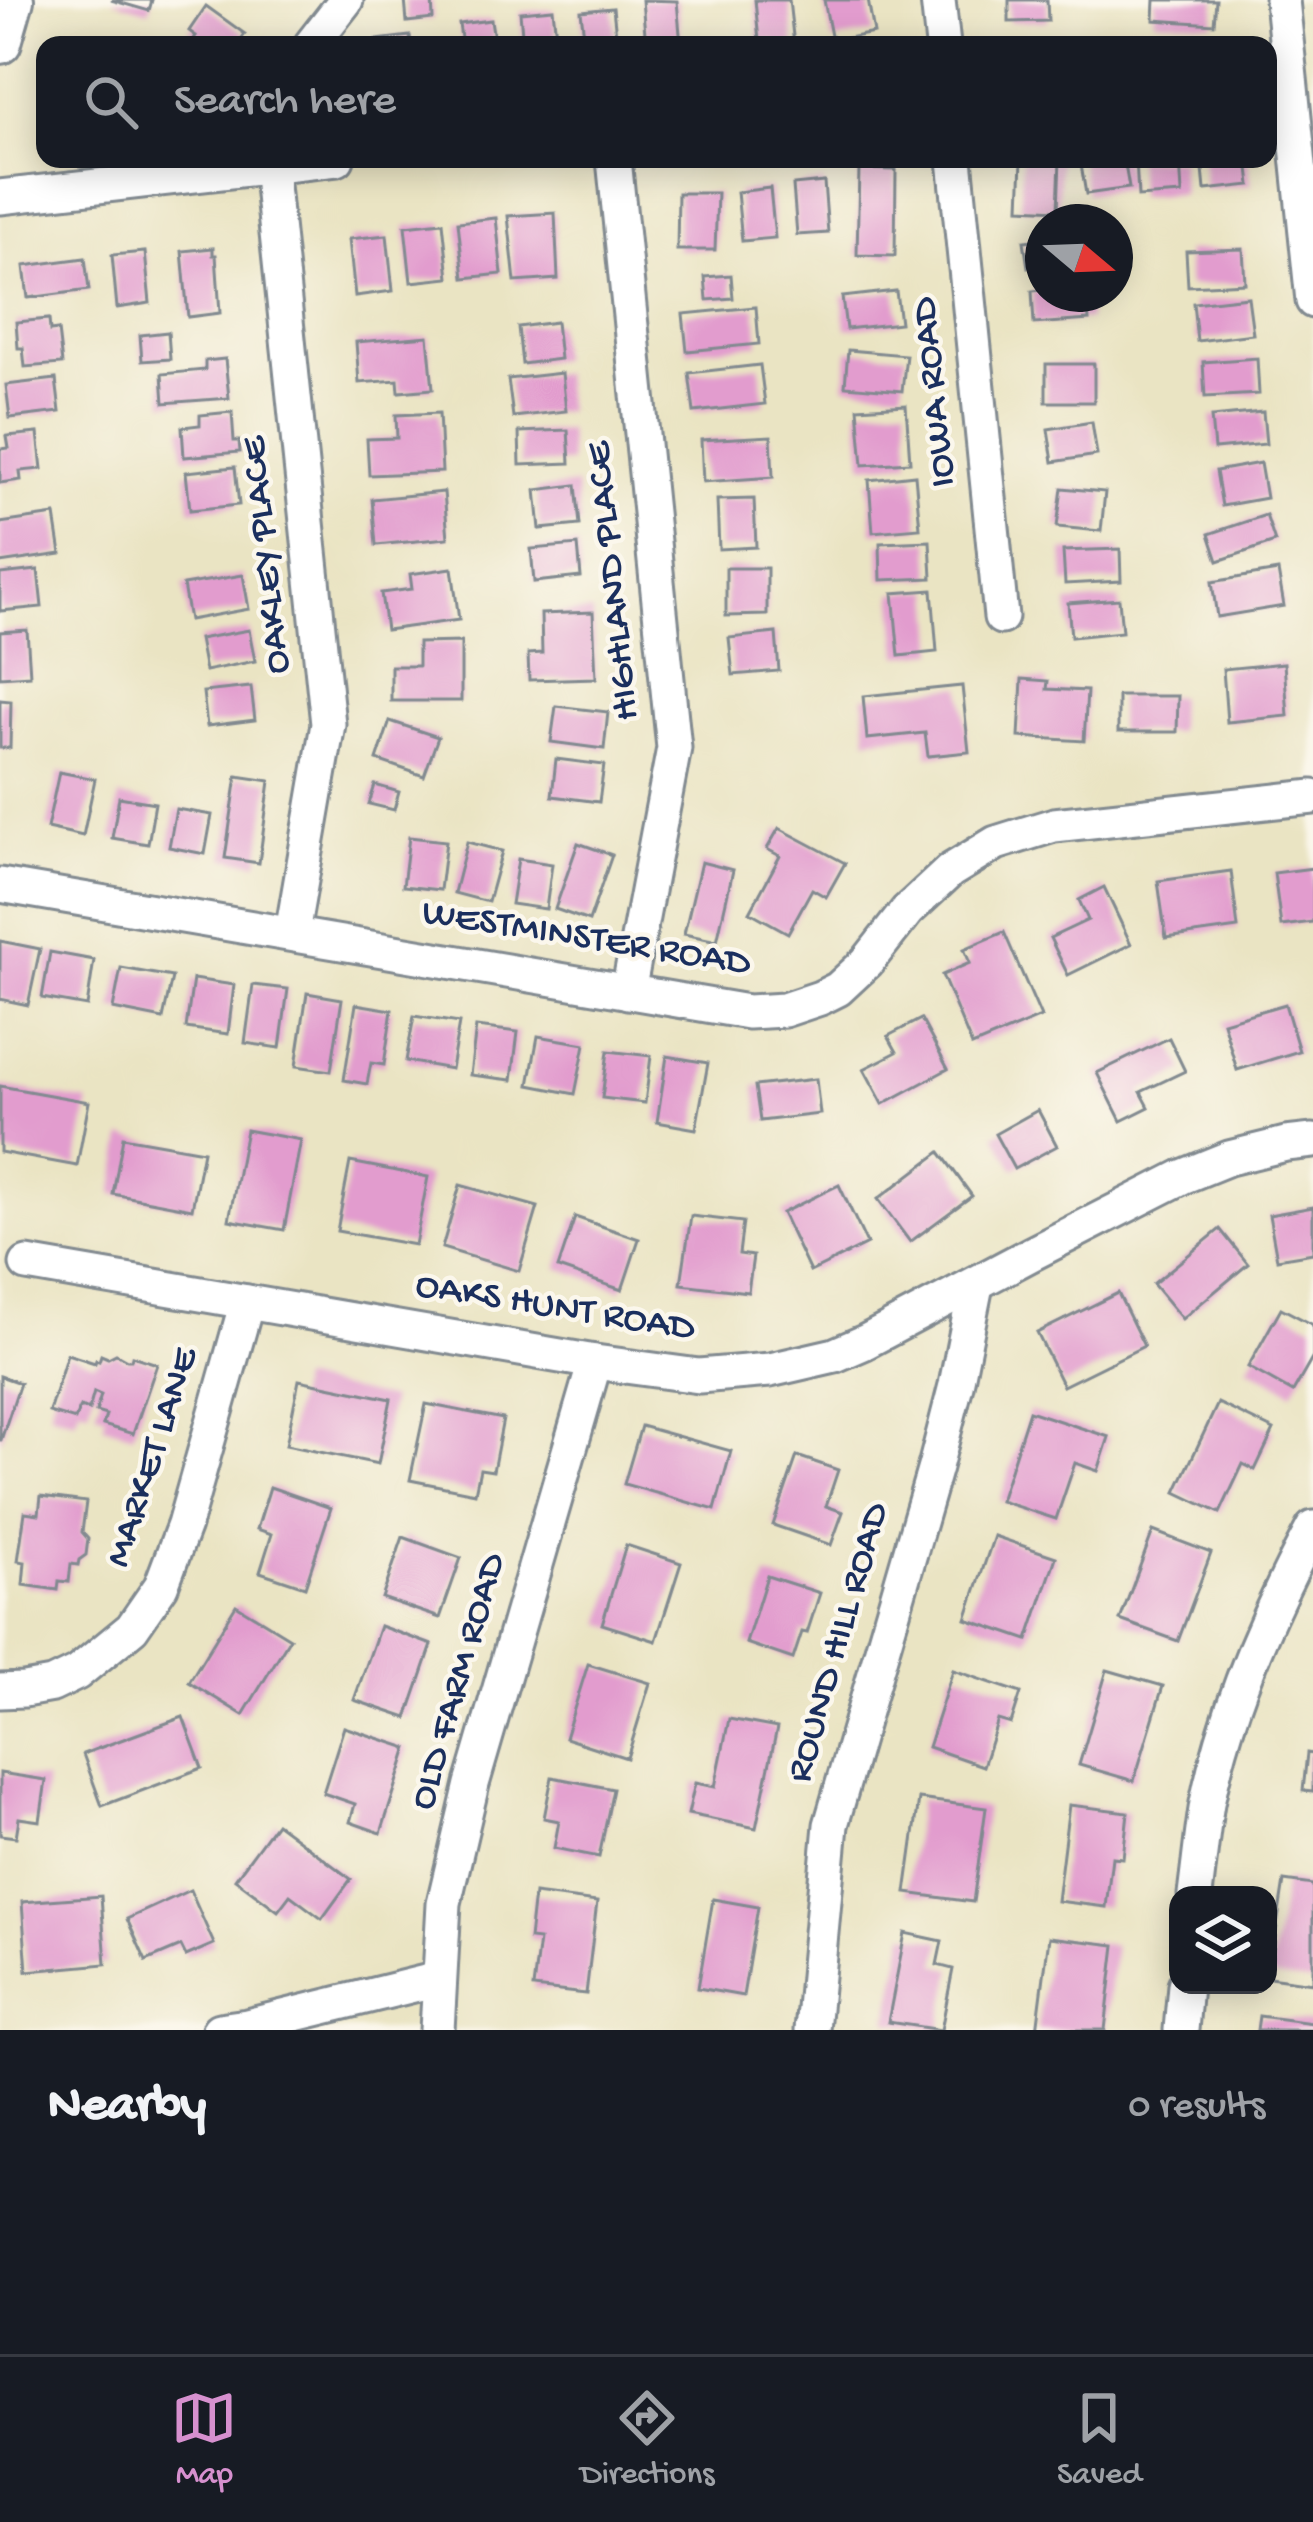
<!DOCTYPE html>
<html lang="en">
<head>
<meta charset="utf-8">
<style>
  :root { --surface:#171b24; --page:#20242c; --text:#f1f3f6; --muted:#9ea1a6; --line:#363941; --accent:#d690ce }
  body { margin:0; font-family:"Gochi Hand",sans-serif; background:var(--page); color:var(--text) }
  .controls { position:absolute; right:36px; bottom:36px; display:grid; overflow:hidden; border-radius:24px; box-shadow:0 6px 30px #0003 }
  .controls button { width:108px; height:108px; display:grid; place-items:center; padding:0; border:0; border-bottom:3px solid var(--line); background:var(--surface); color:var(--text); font:60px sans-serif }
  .compass { position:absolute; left:1025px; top:204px; width:108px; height:108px; border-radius:50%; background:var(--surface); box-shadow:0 6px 30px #0003; rotate:109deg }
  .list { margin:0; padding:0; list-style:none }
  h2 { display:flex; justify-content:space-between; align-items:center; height:156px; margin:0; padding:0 48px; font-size:51px }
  h2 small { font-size:39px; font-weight:400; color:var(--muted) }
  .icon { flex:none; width:66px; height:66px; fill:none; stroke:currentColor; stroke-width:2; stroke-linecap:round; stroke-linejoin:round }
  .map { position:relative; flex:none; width:1313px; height:2030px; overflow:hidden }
  .search { position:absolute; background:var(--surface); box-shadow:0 6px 30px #0003; left:36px; right:36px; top:36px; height:132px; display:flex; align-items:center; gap:30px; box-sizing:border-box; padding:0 42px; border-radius:24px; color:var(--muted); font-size:45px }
  .sheet { height:324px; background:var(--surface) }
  nav { display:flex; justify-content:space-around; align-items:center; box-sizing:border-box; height:168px; border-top:3px solid var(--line); background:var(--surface); font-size:33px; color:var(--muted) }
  nav a { display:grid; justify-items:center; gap:6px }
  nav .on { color:var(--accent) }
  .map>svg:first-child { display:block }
  .building { fill:#e29cce }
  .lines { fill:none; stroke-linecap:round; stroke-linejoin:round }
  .minor-casing { stroke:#828a90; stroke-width:39 }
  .tertiary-casing { stroke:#828a90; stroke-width:48 }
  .minor { stroke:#fff; stroke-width:33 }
  .tertiary { stroke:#fff; stroke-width:42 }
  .labels { text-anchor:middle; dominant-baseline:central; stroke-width:9; stroke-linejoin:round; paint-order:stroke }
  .street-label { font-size:39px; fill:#1b2f5e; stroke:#fbf7ec }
</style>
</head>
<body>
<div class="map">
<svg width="1313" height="2030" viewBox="0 0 1313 2030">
  <rect width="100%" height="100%" fill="#fbf7ec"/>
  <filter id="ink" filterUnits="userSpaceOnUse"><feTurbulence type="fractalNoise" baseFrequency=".00833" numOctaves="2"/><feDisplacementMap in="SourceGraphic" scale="24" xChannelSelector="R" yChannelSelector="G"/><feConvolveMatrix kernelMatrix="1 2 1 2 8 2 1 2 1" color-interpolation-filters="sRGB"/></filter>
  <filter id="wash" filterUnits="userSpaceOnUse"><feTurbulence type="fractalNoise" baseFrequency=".004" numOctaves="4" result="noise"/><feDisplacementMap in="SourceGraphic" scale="48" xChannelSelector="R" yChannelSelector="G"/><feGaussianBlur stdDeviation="2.7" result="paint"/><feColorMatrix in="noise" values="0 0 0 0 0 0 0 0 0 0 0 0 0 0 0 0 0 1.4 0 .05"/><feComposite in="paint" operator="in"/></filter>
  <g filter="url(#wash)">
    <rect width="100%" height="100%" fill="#eae4c3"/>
    <g id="blocks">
      <g class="building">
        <polygon points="111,0 152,0 149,11"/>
        <polygon points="405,0 432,0 433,19 407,22"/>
        <polygon points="642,0 677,1 681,45 646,45"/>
        <polygon points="755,0 789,0 794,45 775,45 775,40 759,41"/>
        <polygon points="824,0 868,0 874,33 832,41"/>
        <polygon points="1009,0 1047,0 1048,21 1009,22"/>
        <polygon points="1155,0 1216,0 1214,24 1154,20"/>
        <polygon points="206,6 245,34 237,45 190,45 196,36 189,31"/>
        <polygon points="613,8 617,45 585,45 581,11"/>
        <polygon points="553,9 557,45 523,45 520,12"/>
        <polygon points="491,20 495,45 462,45 459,24"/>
        <polygon points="410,36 411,45 360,45 360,42"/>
        <polygon points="1022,159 1060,159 1058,210 1020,208"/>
        <polygon points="1080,159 1124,159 1129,188 1086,194"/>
        <polygon points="1136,159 1180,159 1182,194 1138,197"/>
        <polygon points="1202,159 1248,159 1251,185 1205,190"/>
        <polygon points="859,169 896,170 895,256 857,255"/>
        <polygon points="824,182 828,233 797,235 793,185"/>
        <polygon points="770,188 775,238 742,241 737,192"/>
        <polygon points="678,193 717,193 715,250 677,250"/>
        <polygon points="555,213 558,279 515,282 508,216"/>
        <polygon points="496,218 502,274 464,278 458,222"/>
        <polygon points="443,222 449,278 411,282 405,226"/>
        <polygon points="387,235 393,291 355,296 349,239"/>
        <polygon points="1043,239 1043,265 1028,267 1024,241"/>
        <polygon points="213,248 213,255 216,255 220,313 188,317 182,251"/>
        <polygon points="1243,249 1245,283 1188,286 1186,251"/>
        <polygon points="145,252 150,303 117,308 112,255"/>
        <polygon points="85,258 89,290 28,298 24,266"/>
        <polygon points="731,275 733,298 707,300 705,277"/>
        <polygon points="1043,290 1043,294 1087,294 1089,320 1034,324 1032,291"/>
        <polygon points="896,291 900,323 846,329 842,297"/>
        <polygon points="1248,297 1253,334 1197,341 1193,303"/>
        <polygon points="756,307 759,344 687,351 683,314"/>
        <polygon points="49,319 50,331 58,330 62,364 25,367 23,348 18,348 16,322"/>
        <polygon points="556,322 560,359 522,364 518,327"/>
        <polygon points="168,332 170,359 142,361 140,335"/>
        <polygon points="428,336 433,389 399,392 398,380 359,383 356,342"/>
        <polygon points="848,350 906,355 902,391 845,386"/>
        <polygon points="1257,358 1259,394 1205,397 1203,362"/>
        <polygon points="225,359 229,398 164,403 162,374 205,370 205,361"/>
        <rect x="1046" y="364" width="48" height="38"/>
        <polygon points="760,365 765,404 694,412 689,373"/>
        <polygon points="562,373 566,411 513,417 508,379"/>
        <polygon points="56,379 60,412 10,418 6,385"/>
        <polygon points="906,405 910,462 863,465 858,408"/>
        <polygon points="232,412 234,441 239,441 240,452 184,457 182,427 200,425 200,415"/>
        <polygon points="1263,412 1266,444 1214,449 1211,417"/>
        <polygon points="439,413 442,472 369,475 367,439 397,438 396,415"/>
        <polygon points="1092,422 1097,455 1053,462 1048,429"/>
        <polygon points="568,430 570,463 520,465 519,432"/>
        <polygon points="38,433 42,469 20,471 21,480 0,483 0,449 9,448 7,436"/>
        <polygon points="771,436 773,477 703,482 701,440"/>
        <polygon points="1260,463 1266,498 1222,506 1216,471"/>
        <polygon points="235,467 239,505 190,510 186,472"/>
        <polygon points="915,475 920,528 873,532 869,480"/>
        <polygon points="576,485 580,525 540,529 536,490"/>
        <polygon points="1062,488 1105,492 1101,531 1057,527"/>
        <polygon points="444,492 448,538 376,545 372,499"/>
        <polygon points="754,499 756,547 719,549 717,500"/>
        <polygon points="55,515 61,554 0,563 0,523"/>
        <polygon points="1266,515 1275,542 1218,561 1209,534"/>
        <polygon points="930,541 932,578 881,580 880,543"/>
        <polygon points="578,545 581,577 534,582 531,549"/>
        <polygon points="1120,549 1121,581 1065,584 1063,551"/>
        <polygon points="452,568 459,620 386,630 381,593 412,589 410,574"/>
        <polygon points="726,568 767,568 767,615 726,616"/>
        <polygon points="38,570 42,607 0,611 0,574"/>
        <polygon points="1278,571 1284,606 1217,617 1212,582"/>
        <polygon points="243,575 249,609 189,620 183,585"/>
        <polygon points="932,590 937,652 899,656 893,593"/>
        <polygon points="1119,599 1122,632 1071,637 1068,603"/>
        <polygon points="593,612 596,678 529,680 528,654 542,653 541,614"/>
        <polygon points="27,630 30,675 0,677 0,632"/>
        <polygon points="249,630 255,661 205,671 199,639"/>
        <polygon points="776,633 779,671 733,675 729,638"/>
        <polygon points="461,642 461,701 391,701 391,666 418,666 418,643"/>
        <polygon points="1284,663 1288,716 1227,722 1223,669"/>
        <polygon points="1022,679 1048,681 1047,689 1087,691 1084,741 1019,737"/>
        <polygon points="962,686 969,752 928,756 925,733 867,739 863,696"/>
        <polygon points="251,687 255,720 207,726 203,692"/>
        <polygon points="1118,696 1178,696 1177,732 1118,732"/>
        <polygon points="0,700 11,701 10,748 0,748"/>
        <polygon points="556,706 608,712 604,749 551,742"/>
        <polygon points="390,721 438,737 424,776 377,760"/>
        <polygon points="556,759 604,765 599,802 552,796"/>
        <polygon points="59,772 95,779 83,836 47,828"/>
        <polygon points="237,776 270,781 259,863 225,858"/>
        <polygon points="375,785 399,792 394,810 369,804"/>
        <polygon points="119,797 155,803 148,844 112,838"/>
        <polygon points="176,809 212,815 205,854 169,847"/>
        <polygon points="779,828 845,863 826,897 812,889 788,933 750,912 780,856 767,849"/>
        <polygon points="409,837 446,841 440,890 403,886"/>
        <polygon points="467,842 502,851 488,902 454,893"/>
        <polygon points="578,843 612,855 589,921 555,909"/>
        <polygon points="518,859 552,864 546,909 511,904"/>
        <polygon points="701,862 733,870 717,941 684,934"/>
        <polygon points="1313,868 1313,922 1281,926 1274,873"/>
        <polygon points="1231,871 1238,928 1166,938 1158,881"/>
        <polygon points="1104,887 1131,944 1068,975 1050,938 1088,920 1079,900"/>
        <polygon points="1004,932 1041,1017 972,1046 942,975 970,963 964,949"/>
        <polygon points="0,941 40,949 28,1005 0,999"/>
        <polygon points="50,952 94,960 87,1006 42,998"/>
        <polygon points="121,968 172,977 163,1019 113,1009"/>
        <polygon points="193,979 234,985 228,1034 186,1028"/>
        <polygon points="253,985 288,989 280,1048 245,1043"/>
        <polygon points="307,993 342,999 331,1071 296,1066"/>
        <polygon points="356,1004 392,1010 384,1065 371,1063 367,1084 344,1080"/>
        <polygon points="1285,1004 1299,1051 1237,1070 1223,1022"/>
        <polygon points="414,1016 459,1023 451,1069 406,1061"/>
        <polygon points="921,1019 948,1069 883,1104 864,1069 897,1052 888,1036"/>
        <polygon points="476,1027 518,1032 512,1080 470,1075"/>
        <polygon points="538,1036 585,1044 575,1094 529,1085"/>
        <polygon points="1169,1038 1185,1071 1141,1092 1149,1107 1121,1121 1097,1073"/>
        <polygon points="608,1051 651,1056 645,1103 602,1098"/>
        <polygon points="667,1056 708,1063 696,1129 657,1122"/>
        <polygon points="816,1079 820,1114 760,1121 755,1086"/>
        <polygon points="0,1086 89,1102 77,1166 0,1152"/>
        <polygon points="1038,1110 1057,1146 1014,1169 995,1134"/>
        <polygon points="246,1130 301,1140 284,1230 229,1220"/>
        <polygon points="123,1137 203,1151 192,1209 113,1194"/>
        <polygon points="940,1152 972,1196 910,1242 878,1199"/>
        <polygon points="350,1162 428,1177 415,1245 337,1231"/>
        <polygon points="460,1185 538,1207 519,1271 442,1248"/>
        <polygon points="839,1185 867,1244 810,1272 782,1213"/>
        <polygon points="1313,1207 1313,1253 1277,1259 1269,1215"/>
        <polygon points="691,1216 743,1222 739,1254 753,1256 748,1292 681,1284"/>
        <polygon points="575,1217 639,1239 622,1290 558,1268"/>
        <polygon points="1220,1229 1248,1264 1182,1319 1153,1284"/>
        <polygon points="1118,1293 1144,1346 1063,1386 1037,1333"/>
        <polygon points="1281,1308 1313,1325 1313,1357 1293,1392 1248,1367"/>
        <polygon points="67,1354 95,1363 96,1360 99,1361 101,1355 108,1358 116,1354 127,1360 131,1360 132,1356 157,1364 133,1434 103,1425 106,1415 96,1412 101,1395 94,1392 89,1410 80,1407 75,1420 49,1412"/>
        <polygon points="0,1376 20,1383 1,1440 0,1440"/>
        <polygon points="299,1380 391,1399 378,1464 286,1445"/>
        <polygon points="1218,1403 1274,1430 1255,1470 1243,1464 1220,1513 1176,1492"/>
        <polygon points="426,1404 503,1419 493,1471 480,1469 475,1493 410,1480"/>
        <polygon points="1029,1411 1109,1437 1098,1471 1075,1463 1056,1519 1000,1501"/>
        <polygon points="641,1426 731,1451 715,1510 624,1484"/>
        <polygon points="797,1456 838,1470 826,1506 843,1512 831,1545 773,1525"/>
        <polygon points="270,1487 331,1508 305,1587 260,1572 272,1534 257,1529"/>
        <polygon points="41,1496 86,1502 82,1532 88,1539 86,1555 79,1560 78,1565 71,1564 69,1582 59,1581 58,1590 23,1585 25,1562 18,1561 25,1512 39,1514"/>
        <polygon points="1153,1531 1211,1553 1178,1641 1120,1620"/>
        <polygon points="994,1536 1056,1557 1028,1640 966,1619"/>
        <polygon points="403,1537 461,1558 440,1618 382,1598"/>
        <polygon points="626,1545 681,1563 656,1641 602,1624"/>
        <polygon points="767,1576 820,1593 807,1633 802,1632 793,1659 746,1643"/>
        <polygon points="236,1605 290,1638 243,1715 189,1682"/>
        <polygon points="380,1626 432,1645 407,1718 354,1700"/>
        <polygon points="588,1664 650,1683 627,1758 565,1738"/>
        <polygon points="953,1670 1021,1693 1011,1724 998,1720 983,1766 928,1747"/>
        <polygon points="1107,1670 1163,1686 1134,1781 1079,1765"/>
        <polygon points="183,1717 202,1768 102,1806 83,1754"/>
        <polygon points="729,1719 777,1728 756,1828 688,1814 695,1783 715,1787"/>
        <polygon points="344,1727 408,1748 381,1833 350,1822 355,1804 323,1793"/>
        <polygon points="1307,1753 1313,1754 1313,1792 1303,1791"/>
        <polygon points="0,1773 46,1780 40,1821 19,1818 16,1837 0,1835"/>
        <polygon points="552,1777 613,1789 599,1857 554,1848 559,1821 544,1818"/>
        <polygon points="919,1799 986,1808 973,1902 906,1893"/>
        <polygon points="1069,1805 1128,1812 1123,1858 1112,1857 1106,1907 1057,1901"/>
        <polygon points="276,1823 351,1879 322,1919 290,1895 278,1911 235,1879"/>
        <polygon points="1284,1881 1313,1885 1313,1983 1269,1977"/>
        <polygon points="190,1890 214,1944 186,1956 181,1946 146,1961 127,1919"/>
        <polygon points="534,1894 597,1902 586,1994 533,1988 539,1940 529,1939"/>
        <polygon points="101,1896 106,1964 27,1971 22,1902"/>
        <polygon points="713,1899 758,1907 743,1996 698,1988"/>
        <polygon points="905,1933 942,1941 937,1965 953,1969 941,2030 888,2022"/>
        <polygon points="1049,1937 1115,1945 1105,2030 1037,2030"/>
        <polygon points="1259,2016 1313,2023 1313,2030 1257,2030"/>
      </g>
    </g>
  </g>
  <g filter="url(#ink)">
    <use href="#blocks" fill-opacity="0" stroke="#828a90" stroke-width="3"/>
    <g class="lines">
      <defs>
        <g id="minor">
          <polyline points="938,0 943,45"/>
          <polyline points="1282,0 1313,301"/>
          <polyline points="311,45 346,0"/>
          <polyline points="614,159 674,748 628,992"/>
          <polyline points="955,159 1001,617"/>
          <polyline points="270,166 328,724 292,933"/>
          <polyline points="0,197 337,159"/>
          <polyline points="0,885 748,1012 784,1010 820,998 838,989 867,962 907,911 950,871 996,843 1054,825 1313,797"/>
          <polyline points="27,1264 595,1362 699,1376 770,1370 835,1355 865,1342 1031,1254 1182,1177 1229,1158 1286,1144 1313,1141"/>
          <polyline points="0,1691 24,1690 52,1685 77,1673 132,1628 161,1586 184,1525 247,1302"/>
          <path d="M1195 1895C1199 1865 1202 1833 1207 1803 1226 1707 1267 1614 1313 1528"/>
          <polyline points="219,2030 247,2026 438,1979"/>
          <polyline points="437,2030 444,1903 472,1784 595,1362"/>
          <polyline points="812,2030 831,1825 935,1467 956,1385 976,1285"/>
          <polyline points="1181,2030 1185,1985"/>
        </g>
        <polyline id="tertiary" points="0,42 12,0"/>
      </defs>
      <use href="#minor" class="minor-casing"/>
      <use href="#tertiary" class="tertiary-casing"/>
      <use href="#minor" class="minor"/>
      <use href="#tertiary" class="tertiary"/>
    </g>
  </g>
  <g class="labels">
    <g class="street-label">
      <text transform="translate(936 392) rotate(-96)">IOWA ROAD</text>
      <text transform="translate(268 555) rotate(-96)">OAKLEY PLACE</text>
      <text transform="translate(615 581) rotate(-96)">HIGHLAND PLACE</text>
      <text transform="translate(586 940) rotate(9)">WESTMINSTER ROAD</text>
      <text transform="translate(555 1309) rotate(9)">OAKS HUNT ROAD</text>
      <text transform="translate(154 1458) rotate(-72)">MARKET LANE</text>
      <text transform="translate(840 1643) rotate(-74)">ROUND HILL ROAD</text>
      <text transform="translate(460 1682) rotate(-74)">OLD FARM ROAD</text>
    </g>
  </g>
</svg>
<div class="controls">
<button><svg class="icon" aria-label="layers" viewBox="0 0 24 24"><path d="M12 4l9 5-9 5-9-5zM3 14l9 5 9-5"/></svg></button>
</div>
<svg class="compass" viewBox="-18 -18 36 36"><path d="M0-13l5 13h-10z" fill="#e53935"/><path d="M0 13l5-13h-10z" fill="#9ea1a6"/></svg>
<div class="search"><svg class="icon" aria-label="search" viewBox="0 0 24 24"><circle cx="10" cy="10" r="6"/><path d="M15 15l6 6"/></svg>Search here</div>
</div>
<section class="sheet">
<h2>Nearby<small>0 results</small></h2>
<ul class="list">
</ul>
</section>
<nav>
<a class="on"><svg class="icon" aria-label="map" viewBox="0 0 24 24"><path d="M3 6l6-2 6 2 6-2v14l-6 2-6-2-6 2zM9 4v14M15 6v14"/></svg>Map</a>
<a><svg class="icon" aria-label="directions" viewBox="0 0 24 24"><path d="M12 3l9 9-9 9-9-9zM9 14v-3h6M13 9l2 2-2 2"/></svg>Directions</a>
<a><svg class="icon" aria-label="saved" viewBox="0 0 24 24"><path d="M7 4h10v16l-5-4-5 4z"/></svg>Saved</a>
</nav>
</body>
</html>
